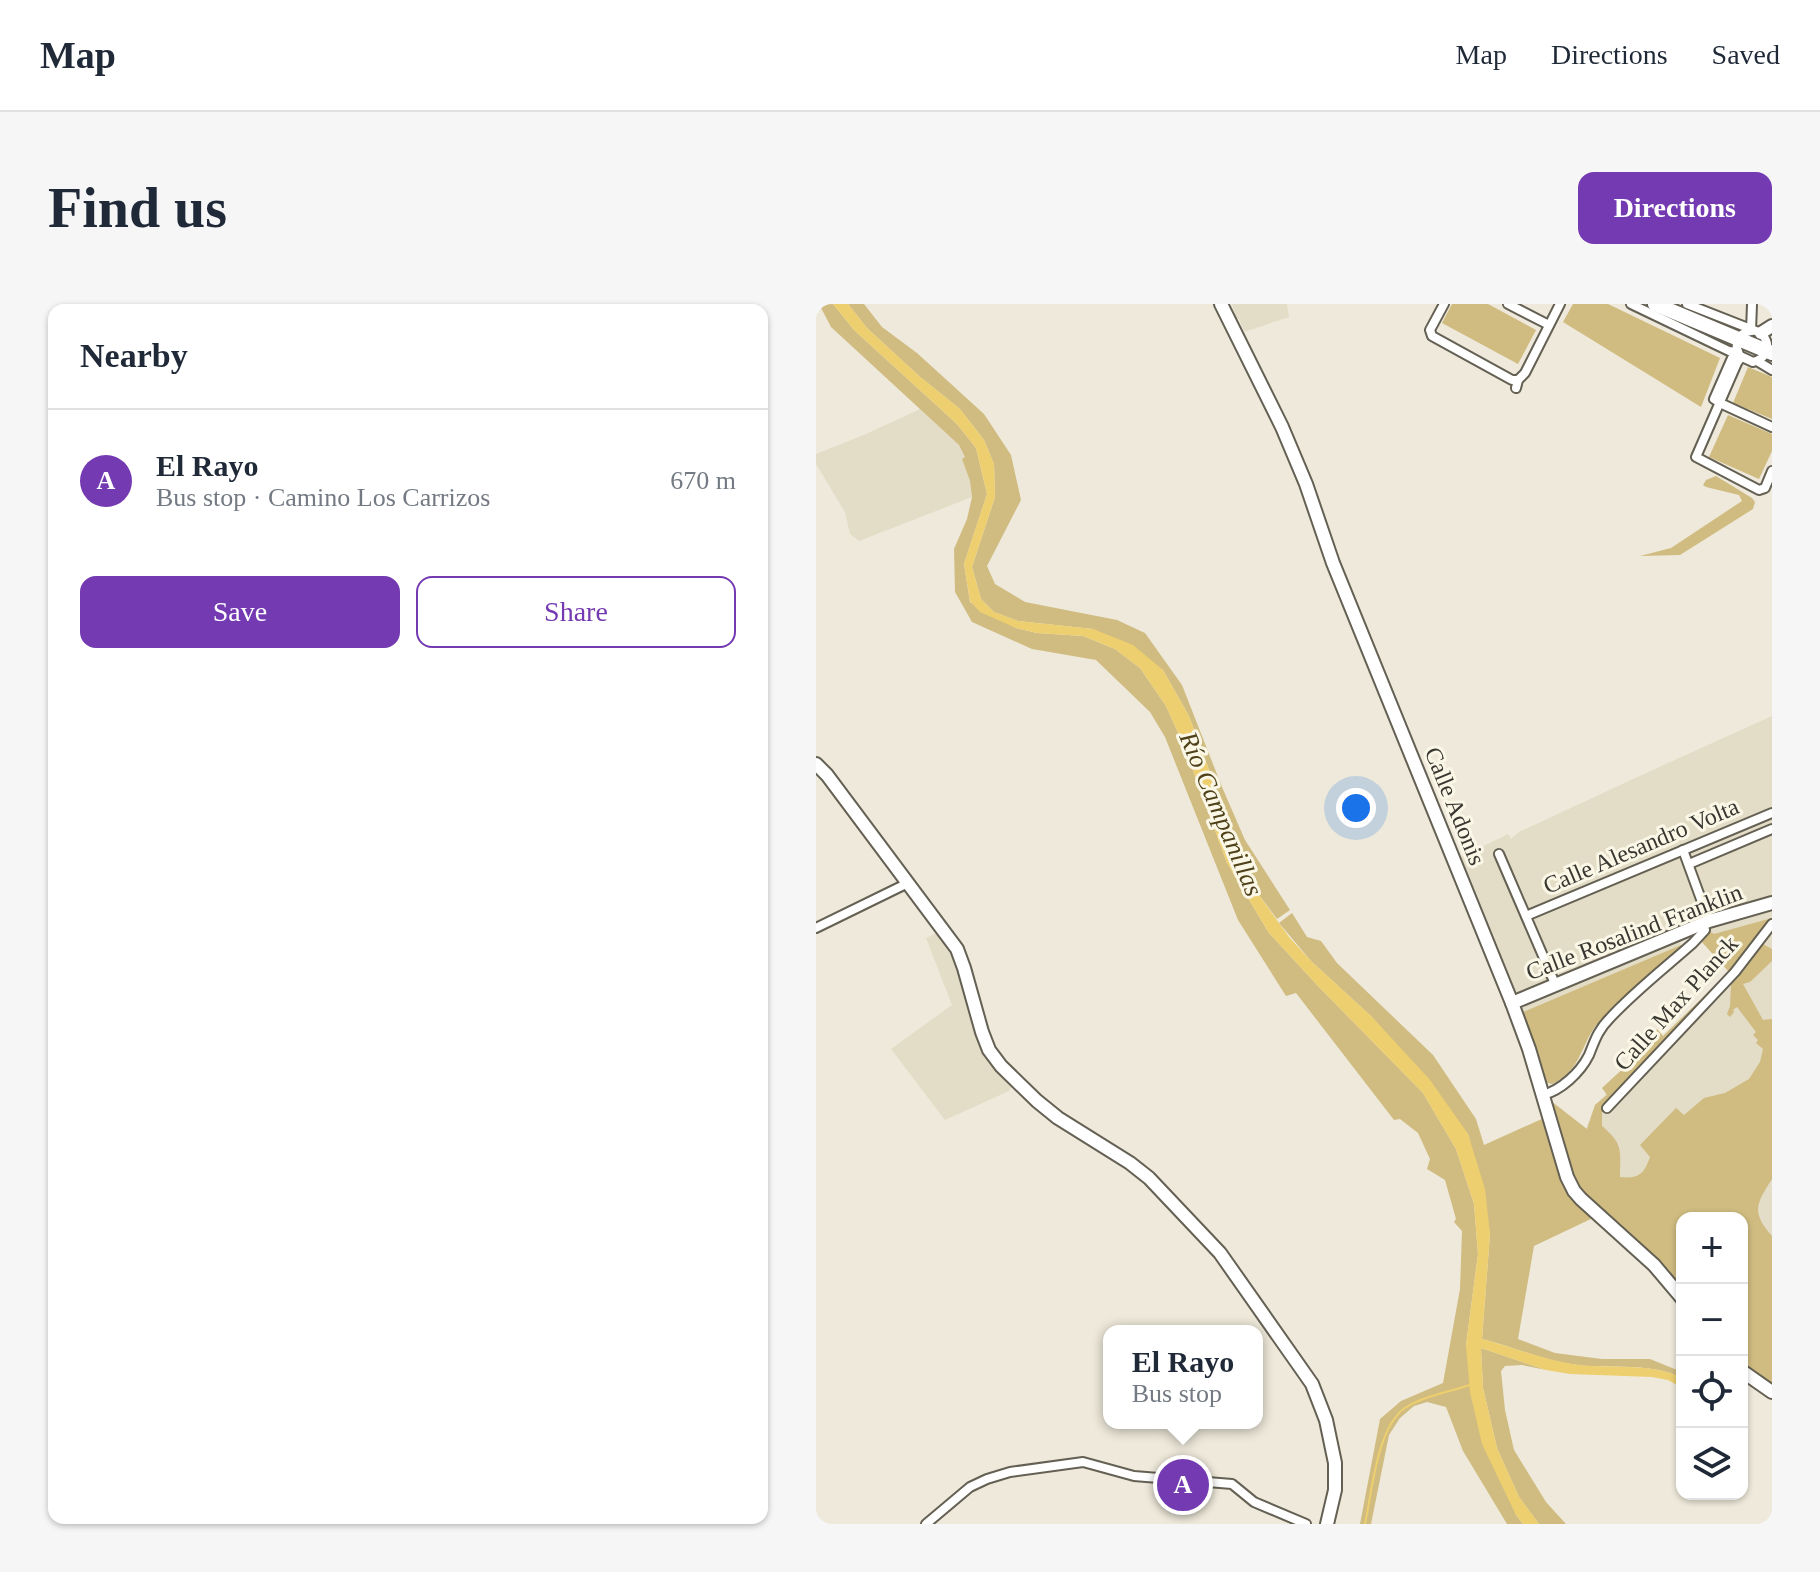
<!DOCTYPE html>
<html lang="en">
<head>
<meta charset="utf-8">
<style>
  :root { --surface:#fff; --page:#f6f6f7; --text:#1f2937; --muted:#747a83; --line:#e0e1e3; --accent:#743ab1 }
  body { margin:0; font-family:Georgia,serif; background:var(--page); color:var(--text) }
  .controls { position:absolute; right:24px; bottom:24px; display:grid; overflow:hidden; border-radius:16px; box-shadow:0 2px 6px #0004 }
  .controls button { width:72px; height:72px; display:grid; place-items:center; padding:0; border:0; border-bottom:2px solid var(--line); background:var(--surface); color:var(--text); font:40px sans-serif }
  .you { position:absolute; left:540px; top:504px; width:28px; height:28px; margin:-20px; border:6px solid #fff; border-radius:50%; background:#1a73e8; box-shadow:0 0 0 12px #1a73e833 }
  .badge { display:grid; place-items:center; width:52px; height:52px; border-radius:50%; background:var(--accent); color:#fff; font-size:26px; font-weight:700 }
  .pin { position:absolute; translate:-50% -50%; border:4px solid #fff; box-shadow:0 2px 8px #0006 }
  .popup { position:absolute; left:287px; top:1021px; width:160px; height:104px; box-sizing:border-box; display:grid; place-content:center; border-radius:16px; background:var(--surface); filter:drop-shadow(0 2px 6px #0005); font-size:26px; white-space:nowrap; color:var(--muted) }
  .popup b { font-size:30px; color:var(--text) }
  .popup::after { content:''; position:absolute; left:50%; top:100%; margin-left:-16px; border:16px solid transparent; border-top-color:var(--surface) }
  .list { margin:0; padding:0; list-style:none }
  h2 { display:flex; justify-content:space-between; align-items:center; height:104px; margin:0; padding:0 32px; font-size:34px }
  h2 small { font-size:26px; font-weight:400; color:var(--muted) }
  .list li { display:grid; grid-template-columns:52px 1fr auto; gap:24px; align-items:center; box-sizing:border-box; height:144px; padding:0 32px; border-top:2px solid var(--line) }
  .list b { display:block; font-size:30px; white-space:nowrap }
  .list p { margin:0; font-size:26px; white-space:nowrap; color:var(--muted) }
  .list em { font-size:26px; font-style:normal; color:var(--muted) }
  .actions { display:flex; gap:16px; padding:24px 32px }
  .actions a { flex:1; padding:18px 0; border:2px solid var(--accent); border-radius:16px; text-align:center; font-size:28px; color:var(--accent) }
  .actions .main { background:var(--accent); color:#fff }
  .icon { flex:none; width:44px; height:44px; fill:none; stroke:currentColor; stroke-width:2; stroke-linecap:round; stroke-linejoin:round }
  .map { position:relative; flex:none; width:956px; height:1220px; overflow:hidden; border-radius:16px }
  header { display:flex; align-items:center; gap:48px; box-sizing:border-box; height:112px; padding:0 40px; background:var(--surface); border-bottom:2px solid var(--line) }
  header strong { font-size:38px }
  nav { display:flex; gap:44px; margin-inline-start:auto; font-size:28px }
  .intro { display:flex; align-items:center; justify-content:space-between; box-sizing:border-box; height:192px; padding:0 48px }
  h1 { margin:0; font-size:56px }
  .button { padding:20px 36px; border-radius:16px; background:var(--accent); color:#fff; font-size:28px; font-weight:700 }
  main { display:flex; gap:48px; padding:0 48px }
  aside { flex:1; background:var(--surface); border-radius:16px; box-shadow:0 2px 6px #0004 }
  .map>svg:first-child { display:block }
  .built { fill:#e3dcc6 }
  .green { fill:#d0bc80 }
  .water { fill:#eecf6f }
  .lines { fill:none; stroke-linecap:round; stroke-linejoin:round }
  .stream { stroke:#eecf6f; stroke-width:2 }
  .street-casing { stroke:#646053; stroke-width:12 }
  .secondary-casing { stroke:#646053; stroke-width:16 }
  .primary-casing { stroke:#646053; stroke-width:18 }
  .street { stroke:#fff; stroke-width:8 }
  .secondary { stroke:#fff; stroke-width:12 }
  .primary { stroke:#fff; stroke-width:14 }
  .labels { text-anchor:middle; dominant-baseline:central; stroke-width:6; stroke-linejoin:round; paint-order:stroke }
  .street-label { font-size:24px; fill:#393731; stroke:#fbf7e7 }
  .water-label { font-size:26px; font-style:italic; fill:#4f421a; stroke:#fbf7e7 }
</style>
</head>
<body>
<header>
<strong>Map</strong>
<nav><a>Map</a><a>Directions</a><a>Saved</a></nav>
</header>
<div class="intro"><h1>Find us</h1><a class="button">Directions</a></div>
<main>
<aside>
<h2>Nearby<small></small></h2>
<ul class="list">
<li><span class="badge">A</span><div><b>El Rayo</b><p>Bus stop · Camino Los Carrizos</p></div><em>670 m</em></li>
</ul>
<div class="actions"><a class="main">Save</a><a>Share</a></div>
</aside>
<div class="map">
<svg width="956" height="1220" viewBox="0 0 956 1220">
  <rect width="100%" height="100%" fill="#eee9da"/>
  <g class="built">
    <polygon points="416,0 471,0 473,13 431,27 428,27 423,15 420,14"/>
    <polygon points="104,105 143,141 150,153 146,155 154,177 156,193 43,237 34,230 29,208 0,160 0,150 50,130"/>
    <polygon points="956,412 956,1084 926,1060 926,914 866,914 866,989 770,825 779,801 913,667 880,631 864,636 865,645 780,721 773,731 759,762 748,775 736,780 705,709 706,703 710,699 707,691 697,689 641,555 692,530 695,535 703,528 830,469"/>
    <polygon points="121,629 139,658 166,747 173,758 196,781 193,787 129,816 75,745 136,701 110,634"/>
  </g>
  <g class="green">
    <polygon points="3,0 17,0 38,26 141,120 160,144 171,190 148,260 154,298 200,324 221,329 267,332 299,345 324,364 350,402 368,442 411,559 453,629 502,682 607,789 640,845 658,900 662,950 650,1041 700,1211 707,1220 691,1220 647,1147 630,1103 611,1098 598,1102 584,1114 573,1131 555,1220 544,1220 564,1115 585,1097 627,1079 644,985 646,927 638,918 640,915 629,876 611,865 614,855 602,829 584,815 578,816 480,689 470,692 422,616 349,433 334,408 280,356 216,345 156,318 139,288 138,245 151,215 156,193 154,177 146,155 149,153 143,141 15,23"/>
    <polygon points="32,0 48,0 66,23 101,49 168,110 195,151 205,196 171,262 179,280 209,298 301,316 329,329 366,381 406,483 429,536 474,606 461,615 443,591 402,490 373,412 347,366 277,325 202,317 178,308 165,295 156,263 179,193 178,160 168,136 144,105 103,72 51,24"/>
    <polygon points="636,0 672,0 720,26 702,60 626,19"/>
    <polygon points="757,0 792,0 904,54 885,103 747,18"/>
    <polygon points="932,63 956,73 956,115 917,99"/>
    <polygon points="912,111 956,130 956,147 943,175 893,153"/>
    <polygon points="900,172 936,194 939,198 937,205 864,251 824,252 855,244 926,197 923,191 890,183 887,181 890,176"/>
    <path d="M476 609 491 633 505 637 521 659 617 751 660 815 668 841 728 814 752 884 779 913 718 942 702 1035 739 1049 786 1055H834L866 1068V1074C835 1058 795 1065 762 1061 728 1057 698 1043 666 1035L674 930 652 830 556 713 495 657 463 619Z"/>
    <path d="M956 614 919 664 915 665 914 669 786 808V822C808 841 804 846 804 873 823 875 828 870 834 853L824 841 860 804 868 811 888 794 909 789 933 775 944 758 947 745 940 739 942 736 937 731 940 728 921 703 917 706 918 708 914 713 911 710 914 702 915 680 918 677 917 674 921 670 926 669 947 640 956 645V657L934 678 927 680 947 716 956 715V875C940 900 935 908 956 932V1084L926 1060V914H866V989L761 886 735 797 771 825 779 801 791 791 786 784 825 748 823 745 841 725 847 732 913 668 885 637 893 627 898 630Z"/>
    <path d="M865 641V645L780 721C764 744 764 767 736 780L728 778 705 709Z"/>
    <polygon points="665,1044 730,1066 706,1061 689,1062 685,1067 689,1106 698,1146 730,1198 750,1220 723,1220 703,1193 681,1144 667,1084"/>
  </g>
  <path class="water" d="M17 0H32L51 24 103 72 144 105 168 136 178 160 179 193 156 263 165 295 178 308 202 317 277 325 317 341 347 366 373 412 420 538 443 591 473 633 495 657 556 713 614 776 652 830 669 885 674 930 666 1035C696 1043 725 1055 756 1060 791 1066 833 1057 866 1074V1084L852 1076 836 1073 754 1070 730 1066 665 1044 667 1084 681 1144 703 1193 723 1220H707L700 1211 666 1140 654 1088 650 1041 662 950 658 900 640 845 607 789 502 682 453 629 411 559 368 442 350 402 324 364 299 345 267 332 221 329 200 324 164 308 154 297 148 260 171 190 160 144 141 120 38 26Z"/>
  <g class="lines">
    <path class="stream" d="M549 1220C556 1188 561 1123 589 1104 605 1093 635 1087 654 1081"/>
    <defs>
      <g id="street">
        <polyline points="628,0 614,26 616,32 696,76 702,76"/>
        <polyline points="692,0 733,21"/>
        <polyline points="815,0 913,47 922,48"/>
        <path d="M871 0 945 29C956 41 952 54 937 58L924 52C917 41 922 29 935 27"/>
        <polyline points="935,27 936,0"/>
        <polyline points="925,53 921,59 880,153 943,186 949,184 956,167"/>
        <polyline points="941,57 956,66"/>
        <polyline points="700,84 702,76 709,69 744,0"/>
        <polyline points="904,99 898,95 916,54 922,48"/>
        <polyline points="904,99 956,123"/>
        <polyline points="867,546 893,617"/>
        <polyline points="683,550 740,682"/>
        <polyline points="873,560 956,525"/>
        <polyline points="710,612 956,509"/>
        <polyline points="0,624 92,579"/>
        <path d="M727 791C745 786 764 769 773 751 779 736 782 726 794 714 819 687 850 663 877 639L889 626 886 620"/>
        <polyline points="791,804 919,668 956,620"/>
        <polyline points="110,1220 154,1183 171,1175 194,1168 267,1158 318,1172 416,1180 438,1198 490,1220"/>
      </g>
      <g id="secondary">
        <polyline points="405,0 466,123 490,180 517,259 696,699 713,745 751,873 758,887 765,895 838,961 866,994"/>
        <polyline points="945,29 956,22"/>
        <polyline points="0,460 11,471 141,645 148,664 166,728 173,746 185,762 221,797 242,814 314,859 333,874 404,949 496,1080 510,1116 519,1159 519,1186 511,1220"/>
        <polyline points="696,699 893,617 956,599"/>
        <polyline points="926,1067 956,1088"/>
      </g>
      <polyline id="primary" points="839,0 956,49"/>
    </defs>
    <use href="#street" class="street-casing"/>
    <use href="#secondary" class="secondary-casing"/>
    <use href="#primary" class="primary-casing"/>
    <use href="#street" class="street"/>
    <use href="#secondary" class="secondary"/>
    <use href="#primary" class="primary"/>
  </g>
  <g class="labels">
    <g class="street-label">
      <text transform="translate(639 502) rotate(68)">Calle Adonis</text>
      <text transform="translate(825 542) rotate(-23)">Calle Alesandro Volta</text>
      <text transform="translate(818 628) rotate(-21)">Calle Rosalind Franklin</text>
      <text transform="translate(860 699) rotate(-48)">Calle Max Planck</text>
    </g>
    <g class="water-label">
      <text transform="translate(405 510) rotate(67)">Río Campanillas</text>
    </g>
  </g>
</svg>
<div class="controls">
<button>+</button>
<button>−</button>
<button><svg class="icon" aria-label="locate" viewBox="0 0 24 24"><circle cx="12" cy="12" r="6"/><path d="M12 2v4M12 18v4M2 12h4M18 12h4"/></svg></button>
<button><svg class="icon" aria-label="layers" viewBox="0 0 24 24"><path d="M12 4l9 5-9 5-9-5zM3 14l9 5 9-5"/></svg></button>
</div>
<div class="you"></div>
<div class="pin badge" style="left:367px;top:1181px">A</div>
<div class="popup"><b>El Rayo</b>Bus stop</div>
</div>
</main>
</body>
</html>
